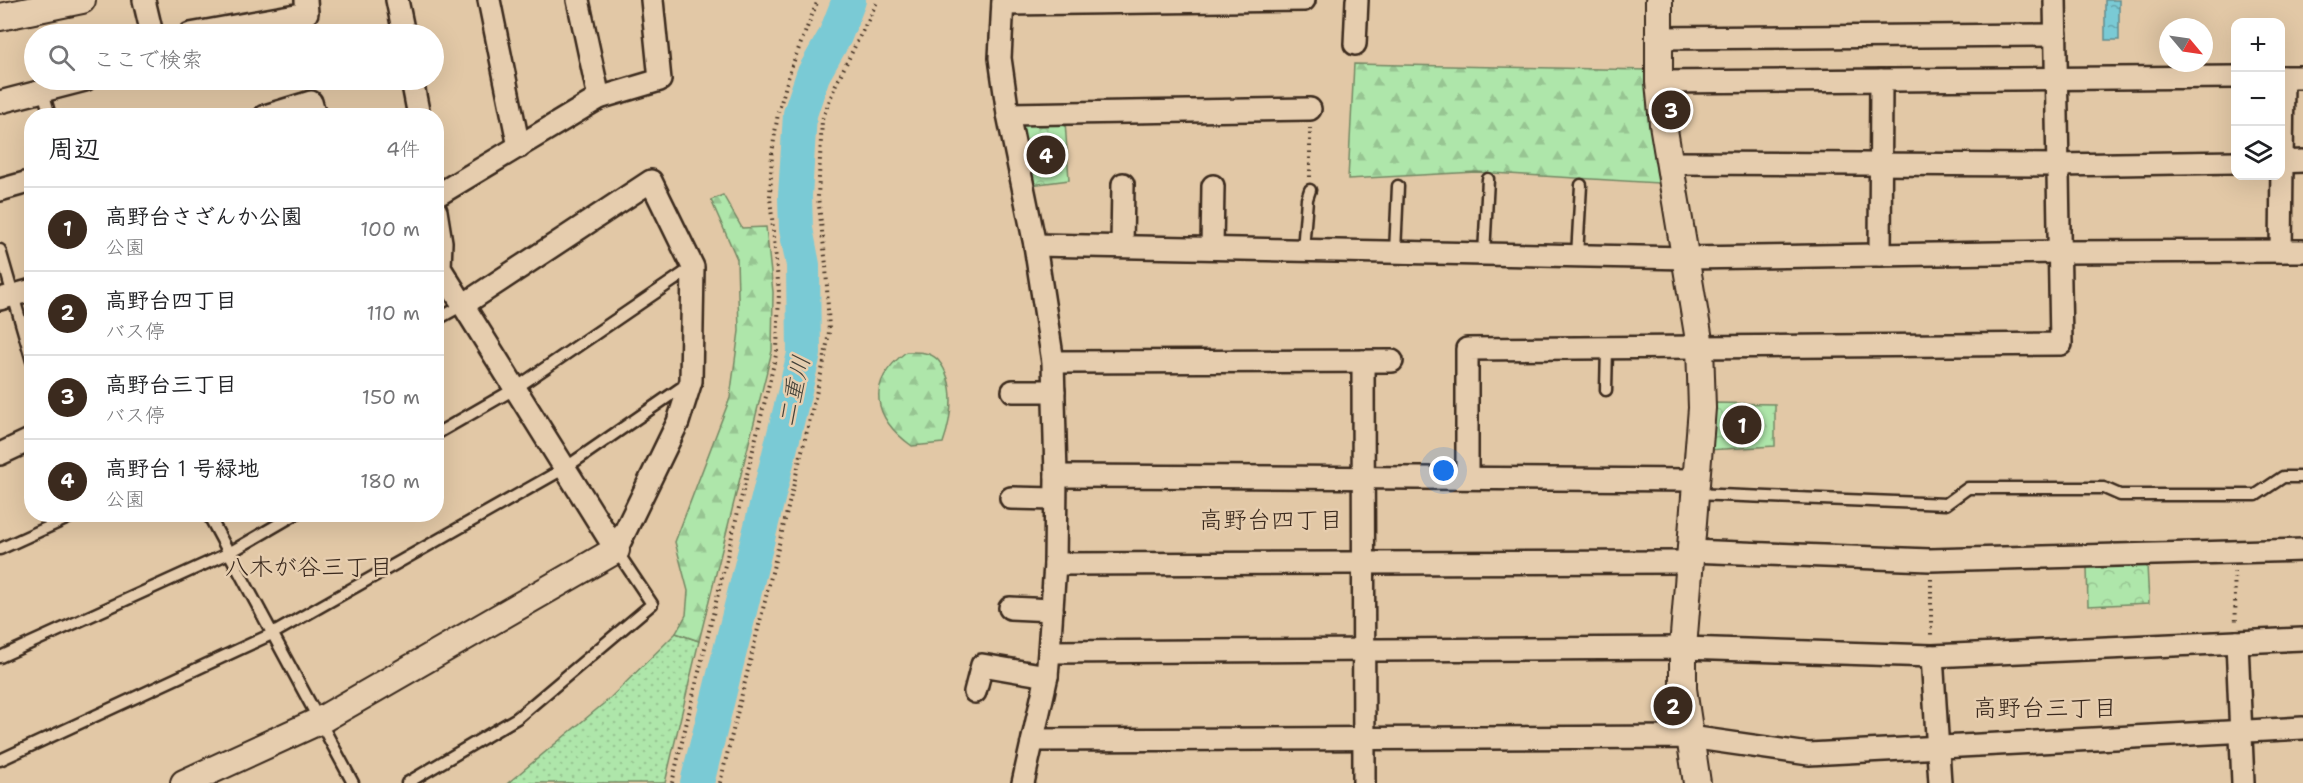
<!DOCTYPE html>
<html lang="ja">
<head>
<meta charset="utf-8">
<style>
  :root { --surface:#fff; --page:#f2f2f2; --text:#202124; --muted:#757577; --line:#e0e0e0; --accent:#3b2a1e }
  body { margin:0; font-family:"Shantell Sans","Klee One",sans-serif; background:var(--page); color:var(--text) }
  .controls { position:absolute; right:18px; top:18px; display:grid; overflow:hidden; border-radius:12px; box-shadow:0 6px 24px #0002 }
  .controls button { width:54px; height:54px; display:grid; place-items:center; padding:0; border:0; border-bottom:2px solid var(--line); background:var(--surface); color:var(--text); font:30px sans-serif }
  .compass { position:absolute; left:2159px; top:18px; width:54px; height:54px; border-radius:50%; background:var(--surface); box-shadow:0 6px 24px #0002; rotate:119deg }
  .you { position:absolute; left:1444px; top:471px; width:21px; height:21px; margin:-15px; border:4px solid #fff; border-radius:50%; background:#1a73e8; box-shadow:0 0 0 9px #1a73e833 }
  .badge { display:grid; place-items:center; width:39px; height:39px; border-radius:50%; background:var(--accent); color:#fff; font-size:20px; font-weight:700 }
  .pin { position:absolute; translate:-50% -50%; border:3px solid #fff; box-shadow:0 2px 6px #0006 }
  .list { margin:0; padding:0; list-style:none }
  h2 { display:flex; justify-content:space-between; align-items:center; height:78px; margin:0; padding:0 24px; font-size:26px }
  h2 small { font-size:20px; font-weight:400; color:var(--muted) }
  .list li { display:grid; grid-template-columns:39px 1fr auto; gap:18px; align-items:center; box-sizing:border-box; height:84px; padding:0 24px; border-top:2px solid var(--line) }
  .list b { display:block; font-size:22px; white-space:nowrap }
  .list p { margin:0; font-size:20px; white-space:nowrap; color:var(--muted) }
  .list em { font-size:20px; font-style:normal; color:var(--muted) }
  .icon { flex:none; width:33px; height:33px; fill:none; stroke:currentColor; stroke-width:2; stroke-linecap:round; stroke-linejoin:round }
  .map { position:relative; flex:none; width:2303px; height:783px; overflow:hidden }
  .search { position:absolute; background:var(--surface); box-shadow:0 6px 24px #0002; left:24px; top:24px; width:420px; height:66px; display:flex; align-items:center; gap:15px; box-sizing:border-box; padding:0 21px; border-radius:33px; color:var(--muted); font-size:22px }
  .panel { position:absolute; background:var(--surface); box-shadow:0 6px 24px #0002; left:24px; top:108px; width:420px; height:414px; border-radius:24px }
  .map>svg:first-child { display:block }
  .grass { fill:url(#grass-dots); stroke:#748864; stroke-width:1.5 }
  .forest { fill:url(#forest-firs); stroke:#748864; stroke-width:1.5 }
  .park { fill:url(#park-crowns); stroke:#748864; stroke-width:1.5 }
  .water { fill:url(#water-ripples); stroke:#618a8c; stroke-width:1.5 }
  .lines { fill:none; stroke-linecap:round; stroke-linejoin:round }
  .river { stroke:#7acad5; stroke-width:34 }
  .service-casing { stroke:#3b2a1e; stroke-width:15 }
  .minor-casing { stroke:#3b2a1e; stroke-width:26 }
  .tertiary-casing { stroke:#3b2a1e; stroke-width:30 }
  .path { stroke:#3b2a1e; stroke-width:4; stroke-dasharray:1.5 4.5; stroke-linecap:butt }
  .service { stroke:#e6cdae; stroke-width:10 }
  .minor { stroke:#e6cdae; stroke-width:21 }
  .tertiary { stroke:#e6cdae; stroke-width:26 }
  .labels { text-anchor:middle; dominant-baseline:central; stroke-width:5; stroke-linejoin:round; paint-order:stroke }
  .water-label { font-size:24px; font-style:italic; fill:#444239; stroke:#e6cdae }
  .neighbourhood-label { font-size:24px; fill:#3b2a1e; stroke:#e6cdae }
</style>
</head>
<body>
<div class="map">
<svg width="2303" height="783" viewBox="0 0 2303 783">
  <defs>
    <pattern id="grass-dots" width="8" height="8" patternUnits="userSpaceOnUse" patternTransform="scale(1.5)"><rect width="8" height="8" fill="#aee6aa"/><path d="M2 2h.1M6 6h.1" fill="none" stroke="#97c592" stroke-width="1.8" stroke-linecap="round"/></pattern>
    <pattern id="forest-firs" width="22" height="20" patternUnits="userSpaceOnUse" patternTransform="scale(1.5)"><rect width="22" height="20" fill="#aee6aa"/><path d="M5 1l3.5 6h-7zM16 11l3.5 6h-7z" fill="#97c592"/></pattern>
    <pattern id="park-crowns" width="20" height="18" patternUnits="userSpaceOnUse" patternTransform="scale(1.5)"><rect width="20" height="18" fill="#aee6aa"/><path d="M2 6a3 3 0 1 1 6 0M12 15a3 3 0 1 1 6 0" fill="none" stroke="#97c592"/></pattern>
    <pattern id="water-ripples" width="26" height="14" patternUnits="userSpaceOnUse" patternTransform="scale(1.5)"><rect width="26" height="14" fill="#7acad5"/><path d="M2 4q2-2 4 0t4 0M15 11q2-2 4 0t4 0" fill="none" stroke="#65a4ac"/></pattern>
  </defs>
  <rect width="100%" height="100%" fill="#e2c8a6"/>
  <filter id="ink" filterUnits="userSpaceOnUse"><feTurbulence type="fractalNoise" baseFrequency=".0167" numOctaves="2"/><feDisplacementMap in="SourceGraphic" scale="12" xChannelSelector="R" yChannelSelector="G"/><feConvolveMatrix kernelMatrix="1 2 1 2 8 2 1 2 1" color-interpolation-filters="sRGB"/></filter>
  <g filter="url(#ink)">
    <polygon class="grass" points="676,633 699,641 665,783 508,783 608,700"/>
    <g class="forest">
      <polygon points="1354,64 1649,70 1650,126 1658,183 1476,172 1348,179"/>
      <polygon points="723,195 742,228 766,227 773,292 772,351 699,641 676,633 686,615 688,591 675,542 730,398 739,331 737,259 711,200"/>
      <path d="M906 352C917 352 930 351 938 360 957 383 952 417 943 443L912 446C873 418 865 383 906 352Z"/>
    </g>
    <g class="park">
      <polygon points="1065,121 1069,180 1031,185 1019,130 1025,122"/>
      <polygon points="1712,403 1775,404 1775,446 1707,450"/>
      <polygon points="2147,565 2149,603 2088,606 2087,567"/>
    </g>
    <rect class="water" x="2105" y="0" width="14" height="40"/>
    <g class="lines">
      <polyline class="river" points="697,783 804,354 803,265 796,229 795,196 800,114 813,75 835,36 849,0"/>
      <defs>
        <g id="service">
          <polyline points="43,91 50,116"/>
          <polyline points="0,250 32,361"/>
          <polyline points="1303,250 1307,199 1310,190"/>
          <polyline points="1395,252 1398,186"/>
          <polyline points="1484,254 1488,179"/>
          <polyline points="1577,256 1581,185"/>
          <polyline points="436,320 463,305"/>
          <polyline points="1606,390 1607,347"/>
          <polyline points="436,434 516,388 693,267"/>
          <polyline points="1694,494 1946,504 1968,488 2104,488 2120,495 2256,495 2283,477 2303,477"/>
          <polyline points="208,514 353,783"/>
          <polyline points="0,549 77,514"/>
          <polyline points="0,657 229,553 296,514"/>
          <polyline points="0,760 272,634 565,468 688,383"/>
          <polyline points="407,783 517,718 652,604 616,550"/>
        </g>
        <g id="minor">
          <polyline points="144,0 152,34"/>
          <polyline points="397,0 404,34"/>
          <polyline points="489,0 519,147"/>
          <polyline points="578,0 599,98"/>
          <polyline points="1003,0 1000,58 1008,114 1035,245 1053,362 1056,476 1055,564 1049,652 1047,676 1023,783"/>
          <polyline points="1003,4 1304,0"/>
          <polyline points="190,34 307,13 306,0"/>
          <polyline points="1658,38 2056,35"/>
          <polyline points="1355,44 1357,0"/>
          <polyline points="2280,77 2303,77"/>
          <polyline points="412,80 419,116"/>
          <polyline points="1659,82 2236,77"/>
          <polyline points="0,102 85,80"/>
          <polyline points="1008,114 1310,109"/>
          <polyline points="265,116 311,102 315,116"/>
          <polyline points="2280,162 2303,161"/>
          <polyline points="1670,163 2058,165 2236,162"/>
          <polyline points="0,190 32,181"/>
          <polyline points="436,196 599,98 660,80 652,0"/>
          <polyline points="436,211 441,242 440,268 616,550"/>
          <polyline points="1035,245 1687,258 2059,252 2303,251"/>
          <polyline points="1122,246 1123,184"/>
          <polyline points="1212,248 1213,186"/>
          <polyline points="2281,251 2283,77"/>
          <polyline points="1880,255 1881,80"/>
          <polyline points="0,299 32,290"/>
          <polyline points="463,305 651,181 693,267 691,381 678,422 616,550"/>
          <polyline points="1363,361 1364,783"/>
          <polyline points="1053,362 1392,361"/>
          <polyline points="1013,391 1054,391"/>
          <polyline points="0,454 32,439"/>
          <path d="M1056 476C1269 477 1482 477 1695 480"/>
          <polyline points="1467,476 1467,349 2061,344 2055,0"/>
          <polyline points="1011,498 1055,499"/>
          <polyline points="1689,551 1930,560 2303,550"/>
          <polyline points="1055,564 1688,562"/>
          <polyline points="1010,608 1052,610"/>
          <polyline points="2237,642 2243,783"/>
          <polyline points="1049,652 1683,648 1932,656 2303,639"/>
          <polyline points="1932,656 1940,783"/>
          <polyline points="975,692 982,665 1047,676"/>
          <polyline points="1033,740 1690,737 1809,754 2303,728"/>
        </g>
        <g id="tertiary">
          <polyline points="1659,0 1659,82 1663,124 1700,346 1702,408 1683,648 1683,689 1697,783"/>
          <polyline points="0,17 82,0"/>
          <polyline points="184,783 319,721 616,550"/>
        </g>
      </defs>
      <use href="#service" class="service-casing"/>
      <use href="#minor" class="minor-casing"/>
      <use href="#tertiary" class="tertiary-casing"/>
      <g class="path">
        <polyline points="1310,177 1310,128"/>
        <polyline points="2234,571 2236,624"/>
        <polyline points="1931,579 1931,637"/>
        <polyline points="672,783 777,351 779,292 770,197 772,153 778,113 791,68 818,0"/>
        <polyline points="720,783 824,362 829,332 826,265 818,197 822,120 836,84 878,0"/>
      </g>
      <use href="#service" class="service"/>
      <use href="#minor" class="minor"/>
      <use href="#tertiary" class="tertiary"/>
    </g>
  </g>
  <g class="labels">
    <g class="water-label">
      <text transform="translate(794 391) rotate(-77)">二重川</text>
    </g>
    <g class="neighbourhood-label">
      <text x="1271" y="520">高野台四丁目</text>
      <text x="309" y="567">八木が谷三丁目</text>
      <text x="2045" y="708">高野台三丁目</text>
    </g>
  </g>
</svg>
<div class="controls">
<button>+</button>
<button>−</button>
<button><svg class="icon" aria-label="layers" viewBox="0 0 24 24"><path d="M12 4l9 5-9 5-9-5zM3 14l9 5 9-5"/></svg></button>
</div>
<svg class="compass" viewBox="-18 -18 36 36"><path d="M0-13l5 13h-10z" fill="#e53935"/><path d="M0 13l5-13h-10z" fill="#757577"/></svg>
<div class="you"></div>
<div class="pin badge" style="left:1742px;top:425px">1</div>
<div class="pin badge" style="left:1673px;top:706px">2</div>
<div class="pin badge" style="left:1671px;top:110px">3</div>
<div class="pin badge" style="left:1046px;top:155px">4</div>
<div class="search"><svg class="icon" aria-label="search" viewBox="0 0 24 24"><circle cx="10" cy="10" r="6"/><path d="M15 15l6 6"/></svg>ここで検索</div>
<section class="panel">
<h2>周辺<small>4件</small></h2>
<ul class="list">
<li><span class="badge">1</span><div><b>高野台さざんか公園</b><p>公園</p></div><em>100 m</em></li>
<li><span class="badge">2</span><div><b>高野台四丁目</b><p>バス停</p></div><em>110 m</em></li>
<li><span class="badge">3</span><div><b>高野台三丁目</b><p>バス停</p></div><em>150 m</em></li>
<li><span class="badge">4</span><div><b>高野台１号緑地</b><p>公園</p></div><em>180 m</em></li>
</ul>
</section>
</div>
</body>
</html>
